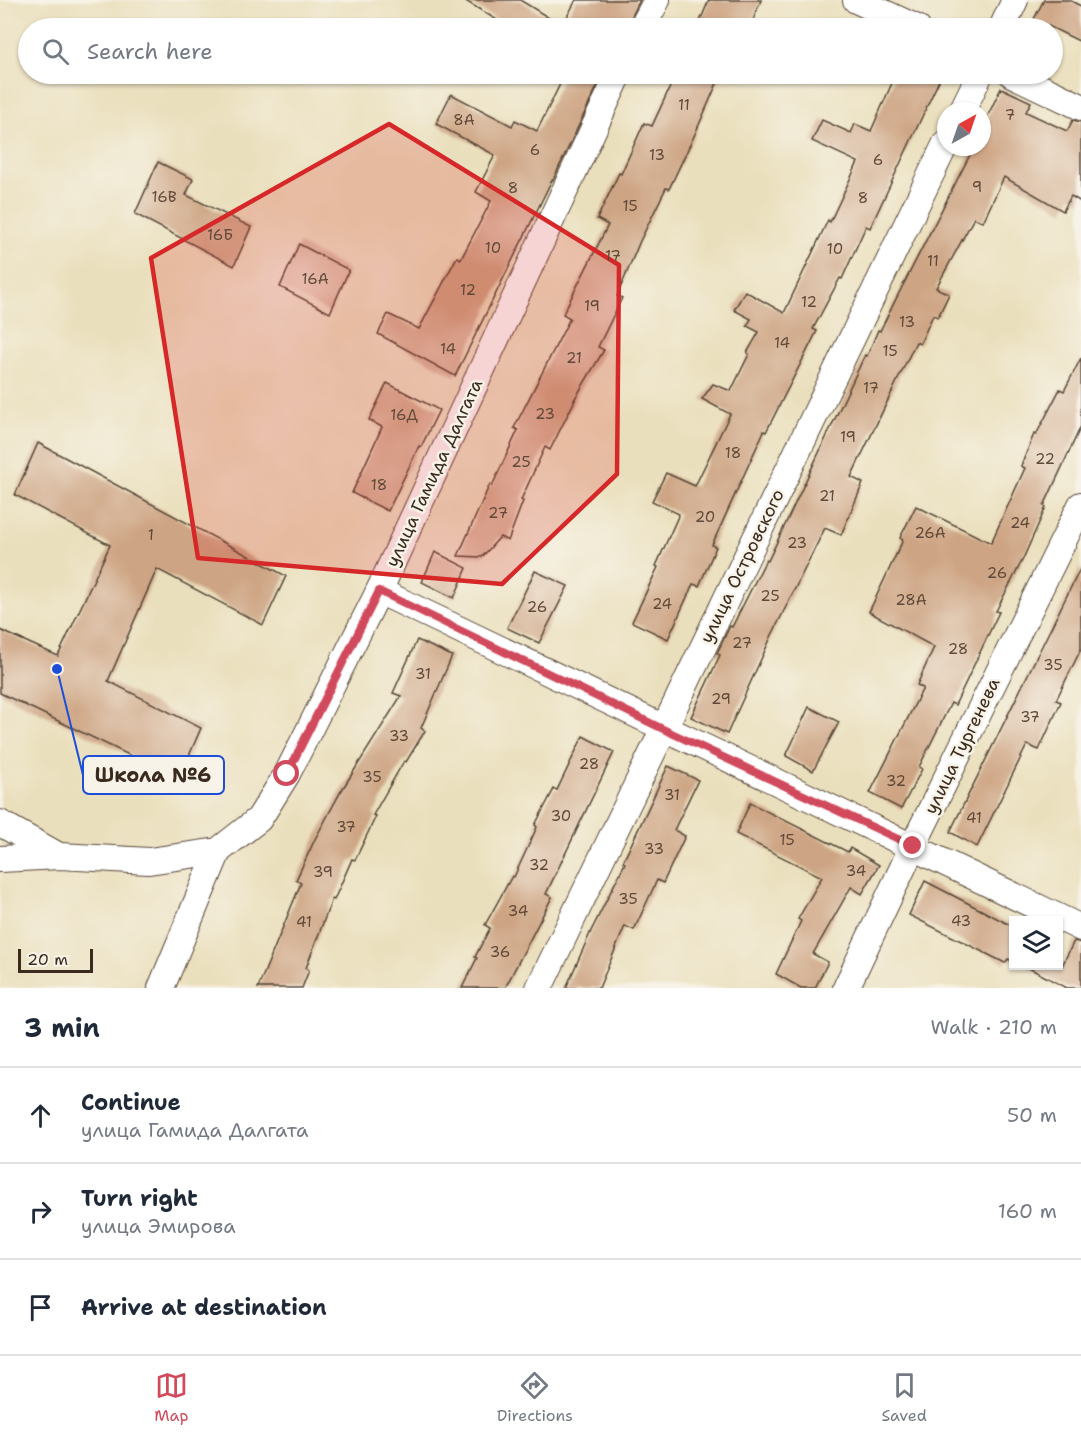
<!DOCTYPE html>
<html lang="en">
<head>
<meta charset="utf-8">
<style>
  :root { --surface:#fff; --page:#f2f2f3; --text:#1f2937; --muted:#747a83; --line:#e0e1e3; --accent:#d1495b }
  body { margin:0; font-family:"Shantell Sans",sans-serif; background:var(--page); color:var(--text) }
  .controls { position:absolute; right:18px; bottom:18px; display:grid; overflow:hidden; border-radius:0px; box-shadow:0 2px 4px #0004 }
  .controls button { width:54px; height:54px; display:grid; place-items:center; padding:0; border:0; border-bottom:2px solid var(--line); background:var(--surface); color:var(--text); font:30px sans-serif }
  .compass { position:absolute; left:937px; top:102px; width:54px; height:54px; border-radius:50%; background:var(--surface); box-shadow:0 2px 4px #0004; rotate:40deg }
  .scale { position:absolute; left:18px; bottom:15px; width:75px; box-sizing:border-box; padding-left:6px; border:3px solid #3b2a1e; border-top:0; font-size:16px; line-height:21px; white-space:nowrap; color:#3b2a1e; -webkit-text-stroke:4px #f7f3e8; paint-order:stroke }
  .stop { position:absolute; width:18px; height:18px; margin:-14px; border:4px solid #d1495b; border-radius:50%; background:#fff }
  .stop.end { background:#d1495b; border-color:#fff; box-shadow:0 2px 6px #0008 }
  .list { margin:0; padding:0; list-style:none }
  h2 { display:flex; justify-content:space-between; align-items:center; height:78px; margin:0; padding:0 24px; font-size:26px }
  h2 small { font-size:20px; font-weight:400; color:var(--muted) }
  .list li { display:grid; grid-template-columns:39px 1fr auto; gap:18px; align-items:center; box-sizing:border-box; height:96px; padding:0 24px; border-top:2px solid var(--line) }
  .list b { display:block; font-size:22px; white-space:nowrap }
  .list p { margin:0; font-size:20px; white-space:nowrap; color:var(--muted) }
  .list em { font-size:20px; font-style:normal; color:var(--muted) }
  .icon { flex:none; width:33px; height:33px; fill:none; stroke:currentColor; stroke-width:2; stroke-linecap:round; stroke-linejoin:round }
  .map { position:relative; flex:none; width:1081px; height:988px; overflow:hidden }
  .search { position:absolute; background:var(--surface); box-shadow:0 2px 4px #0004; left:18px; right:18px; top:18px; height:66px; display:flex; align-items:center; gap:15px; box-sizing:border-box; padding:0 21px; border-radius:33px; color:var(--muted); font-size:22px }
  .sheet { height:366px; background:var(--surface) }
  nav { display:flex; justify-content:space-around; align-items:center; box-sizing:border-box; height:84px; border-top:2px solid var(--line); background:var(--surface); font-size:16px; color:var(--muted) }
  nav a { display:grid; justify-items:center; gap:3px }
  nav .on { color:var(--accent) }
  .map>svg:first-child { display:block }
  .building { fill:#cea584 }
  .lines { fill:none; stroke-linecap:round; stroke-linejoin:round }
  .minor-casing { stroke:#554536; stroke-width:28 }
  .minor { stroke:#fff; stroke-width:26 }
  .route { stroke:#d1495b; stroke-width:8 }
  .marked { fill:#d62828; fill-opacity:0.2; stroke:#d62828; stroke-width:4.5; stroke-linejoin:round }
  .labels { text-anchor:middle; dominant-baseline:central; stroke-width:5; stroke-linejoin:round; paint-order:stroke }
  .number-label { font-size:15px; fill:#604938 }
  .street-label { font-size:18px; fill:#3b2a1e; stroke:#f7f3e8 }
  .leader { fill:none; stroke:#1d4ed8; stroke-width:2 }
  .callout-dot { fill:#1d4ed8; stroke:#f7f3e8; stroke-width:2 }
  .callout { fill:#f7f3e8; stroke:#1d4ed8; stroke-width:2 }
  .callout-label { font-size:20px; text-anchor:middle; font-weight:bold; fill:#3b2a1e }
</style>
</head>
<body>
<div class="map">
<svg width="1081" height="988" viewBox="0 0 1081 988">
  <rect width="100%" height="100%" fill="#f7f3e8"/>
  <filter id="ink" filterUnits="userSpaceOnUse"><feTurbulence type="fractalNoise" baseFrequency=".0167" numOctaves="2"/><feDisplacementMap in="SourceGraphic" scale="12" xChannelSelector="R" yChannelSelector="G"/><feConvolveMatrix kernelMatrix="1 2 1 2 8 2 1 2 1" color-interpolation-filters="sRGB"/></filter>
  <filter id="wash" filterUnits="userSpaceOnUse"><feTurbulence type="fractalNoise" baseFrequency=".008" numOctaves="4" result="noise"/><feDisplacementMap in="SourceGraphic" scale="24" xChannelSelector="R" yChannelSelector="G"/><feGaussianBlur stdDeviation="1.35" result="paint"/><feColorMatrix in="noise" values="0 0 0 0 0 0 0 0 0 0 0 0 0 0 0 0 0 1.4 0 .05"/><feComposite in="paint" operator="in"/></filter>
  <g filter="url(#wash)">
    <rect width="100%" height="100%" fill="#eadfbc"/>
    <g id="blocks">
      <g class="building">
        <polygon points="464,0 520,0 562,26 576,0 640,0 626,28 510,28"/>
        <polygon points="709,0 761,0 750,28 697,28"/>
        <polygon points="1044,0 1069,0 1081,6 1081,42 1034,19"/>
        <polygon points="565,74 603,74 553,180 552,180 455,376 378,334 388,314 419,329 457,257 461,259 491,201 476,192 495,155 436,124 451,94 512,126 515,120 537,131"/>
        <polygon points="676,74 721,74 695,134 669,189 666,188 640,241 617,296 622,298 598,347 604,350 574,400 575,400 550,450 545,447 521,500 523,501 508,541 500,537 482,557 458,556 490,484 492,486 518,430 514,428 570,318 563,314 608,225 597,219 619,173 621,174 644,123 652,126"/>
        <polygon points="896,74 942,74 870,228 866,226 842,279 840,278 813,329 817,331 766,432 764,431 712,545 716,547 699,586 693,584 668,639 632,622 658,567 656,566 679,514 652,501 666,473 695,486 730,414 702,399 713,384 731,391 749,354 747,353 759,332 747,326 751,319 734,310 745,291 784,313 828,220 830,222 858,162 812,141 822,120 851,133 855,124 871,131"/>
        <polygon points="1001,88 1031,102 1026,112 1067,131 1073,120 1081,122 1081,202 1071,196 1063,211 1004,177 983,222 974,218 936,288 949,294 938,317 933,315 920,344 916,342 851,477 863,483 841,535 825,528 772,635 727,734 691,717 720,655 717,653 730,626 732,627 766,560 768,561 865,355 867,356 878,330 880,331 898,295 974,147 982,147 982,128"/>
        <polygon points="158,162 193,179 186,195 251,227 234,266 135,214"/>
        <polygon points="299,244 349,270 330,313 280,287"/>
        <polygon points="1081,358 1081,426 1044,506 1046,507 1023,559 996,611 999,612 955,705 951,703 919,767 922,769 901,809 870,793 923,688 917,685 934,647 869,612 903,540 900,538 916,506 991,543 1025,468 1021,466 1034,434 1036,435 1060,389 1064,391"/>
        <polygon points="387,383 439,410 421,447 419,446 388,511 352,493 382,427 369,420"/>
        <polygon points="38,443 286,576 263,625 157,569 108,681 201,728 179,779 0,693 0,630 58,656 110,545 15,495"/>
        <polygon points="435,552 467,568 454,598 422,582"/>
        <polygon points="1081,567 1081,649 1056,700 1061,702 1039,750 1027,745 977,847 950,832"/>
        <polygon points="535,571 568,586 539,643 507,628"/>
        <polygon points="417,640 452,656 421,728 425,731 406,762 404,761 373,815 376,816 355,860 352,859 334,900 332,899 306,968 309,970 302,988 258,988 301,883 296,880 315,839 340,793 401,696 393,693"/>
        <polygon points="809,707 839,722 813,771 786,756"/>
        <polygon points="583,736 614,752 546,894 552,897 505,988 462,988 477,958 475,957 490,928 485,925 512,876 514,877 537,827 535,825 554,789 557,790"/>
        <polygon points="668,766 698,780 674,830 685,836 663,883 657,880 634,930 625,926 599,988 566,988 591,931 625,863 623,862"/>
        <polygon points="750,803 848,852 850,848 879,865 862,894 851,887 813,954 828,962 815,988 801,988 776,974 801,921 798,919 822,877 736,834"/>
        <polygon points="925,881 1014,927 1014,962 1008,959 1005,963 909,915"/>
        <polygon points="1074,941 1081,943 1081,988 1067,988 1025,966 1062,966"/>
      </g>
    </g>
  </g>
  <g filter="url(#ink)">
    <use href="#blocks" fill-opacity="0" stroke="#554536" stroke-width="1.5"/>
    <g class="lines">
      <defs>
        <g id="minor">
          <polyline points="856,0 917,28"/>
          <polyline points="642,28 657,0"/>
          <polyline points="1002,28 1015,0"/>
          <polyline points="1012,74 1081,107"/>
          <polyline points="962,111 980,74"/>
          <path d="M379 591C613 704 848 814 1081 928"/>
          <polyline points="0,823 59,856"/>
          <polyline points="0,859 60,856 149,861 218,851 259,819 287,774 379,591 619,74"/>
          <polyline points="161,988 218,851"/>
          <polyline points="539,988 946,143"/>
          <polyline points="846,988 913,846 1081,505"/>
        </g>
      </defs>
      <use href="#minor" class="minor-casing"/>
      <use href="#minor" class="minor"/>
    </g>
  </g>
  <g class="lines" filter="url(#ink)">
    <polyline class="route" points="287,774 379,591 663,729 913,846"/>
  </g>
  <path class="marked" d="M389 124 619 265 617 474 502 584 198 558 151 258Z"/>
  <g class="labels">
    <g class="number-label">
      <text x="684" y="105">11</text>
      <text x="1010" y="115">7</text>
      <text x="464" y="120">8А</text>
      <text x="535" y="150">6</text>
      <text x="657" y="155">13</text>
      <text x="878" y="160">6</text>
      <text x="977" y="187">9</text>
      <text x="513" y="188">8</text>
      <text x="164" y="197">16В</text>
      <text x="863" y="198">8</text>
      <text x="630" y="206">15</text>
      <text x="220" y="235">16Б</text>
      <text x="493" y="248">10</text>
      <text x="835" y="249">10</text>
      <text x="613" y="256">17</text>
      <text x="933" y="261">11</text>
      <text x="315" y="279">16А</text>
      <text x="468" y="290">12</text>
      <text x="809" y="302">12</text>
      <text x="592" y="306">19</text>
      <text x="907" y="322">13</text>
      <text x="782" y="343">14</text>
      <text x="448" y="349">14</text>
      <text x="890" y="351">15</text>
      <text x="574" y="358">21</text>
      <text x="871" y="388">17</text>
      <text x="545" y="414">23</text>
      <text x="404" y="415">16Д</text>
      <text x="848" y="437">19</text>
      <text x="733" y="453">18</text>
      <text x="1045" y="459">22</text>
      <text x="521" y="462">25</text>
      <text x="379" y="485">18</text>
      <text x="827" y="496">21</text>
      <text x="498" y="513">27</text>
      <text x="705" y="517">20</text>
      <text x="1020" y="523">24</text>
      <text x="930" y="533">26А</text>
      <text x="151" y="535">1</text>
      <text x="797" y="543">23</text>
      <text x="997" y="573">26</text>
      <text x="770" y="596">25</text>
      <text x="911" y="600">28А</text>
      <text x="662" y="604">24</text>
      <text x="537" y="607">26</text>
      <text x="742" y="643">27</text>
      <text x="958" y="649">28</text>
      <text x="1053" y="665">35</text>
      <text x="423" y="674">31</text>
      <text x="721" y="699">29</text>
      <text x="1030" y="717">37</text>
      <text x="399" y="736">33</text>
      <text x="589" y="764">28</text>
      <text x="372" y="777">35</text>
      <text x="896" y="781">32</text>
      <text x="672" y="795">31</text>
      <text x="561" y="816">30</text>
      <text x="974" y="818">41</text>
      <text x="346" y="827">37</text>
      <text x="787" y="840">15</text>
      <text x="654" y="849">33</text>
      <text x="539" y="865">32</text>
      <text x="856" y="871">34</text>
      <text x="323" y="872">39</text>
      <text x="628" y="899">35</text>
      <text x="518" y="911">34</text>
      <text x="961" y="921">43</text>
      <text x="304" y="922">41</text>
      <text x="500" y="952">36</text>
    </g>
    <g class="street-label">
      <text transform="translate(434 473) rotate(-65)">улица Гамида Далгата</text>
      <text transform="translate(742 566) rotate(-64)">улица Островского</text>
      <text transform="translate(962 746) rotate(-64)">улица Тургенева</text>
    </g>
  </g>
  <path class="leader" d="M57 669L83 775"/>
  <circle class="callout-dot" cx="57" cy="669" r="6"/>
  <rect class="callout" x="83" y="756" width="141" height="38" rx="6"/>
  <g class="callout-label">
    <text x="153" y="782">Школа №6</text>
  </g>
</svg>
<div class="controls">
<button><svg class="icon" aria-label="layers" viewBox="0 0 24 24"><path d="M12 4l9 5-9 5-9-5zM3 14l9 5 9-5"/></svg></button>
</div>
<svg class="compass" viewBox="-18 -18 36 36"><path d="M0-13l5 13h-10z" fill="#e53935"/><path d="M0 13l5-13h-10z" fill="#747a83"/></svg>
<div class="scale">20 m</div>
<div class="stop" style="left:287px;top:774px"></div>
<div class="stop end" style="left:913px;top:846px"></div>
<div class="search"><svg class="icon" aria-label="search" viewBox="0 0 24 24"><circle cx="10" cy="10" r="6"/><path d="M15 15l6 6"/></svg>Search here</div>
</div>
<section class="sheet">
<h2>3 min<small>Walk · 210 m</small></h2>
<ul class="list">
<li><svg class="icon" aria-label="ahead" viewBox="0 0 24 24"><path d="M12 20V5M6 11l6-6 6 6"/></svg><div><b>Continue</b><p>улица Гамида Далгата</p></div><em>50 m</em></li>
<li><svg class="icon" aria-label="right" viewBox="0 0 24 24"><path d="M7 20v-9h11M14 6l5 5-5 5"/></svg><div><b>Turn right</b><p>улица Эмирова</p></div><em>160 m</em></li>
<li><svg class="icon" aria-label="arrive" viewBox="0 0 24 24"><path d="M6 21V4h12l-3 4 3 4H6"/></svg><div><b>Arrive at destination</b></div></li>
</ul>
</section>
<nav>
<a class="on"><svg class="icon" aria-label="map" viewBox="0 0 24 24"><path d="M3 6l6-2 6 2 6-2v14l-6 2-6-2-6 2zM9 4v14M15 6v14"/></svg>Map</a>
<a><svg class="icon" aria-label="directions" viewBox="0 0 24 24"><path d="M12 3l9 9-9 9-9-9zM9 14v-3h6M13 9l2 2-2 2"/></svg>Directions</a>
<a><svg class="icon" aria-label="saved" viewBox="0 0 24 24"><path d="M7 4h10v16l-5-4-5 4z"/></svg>Saved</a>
</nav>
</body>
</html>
